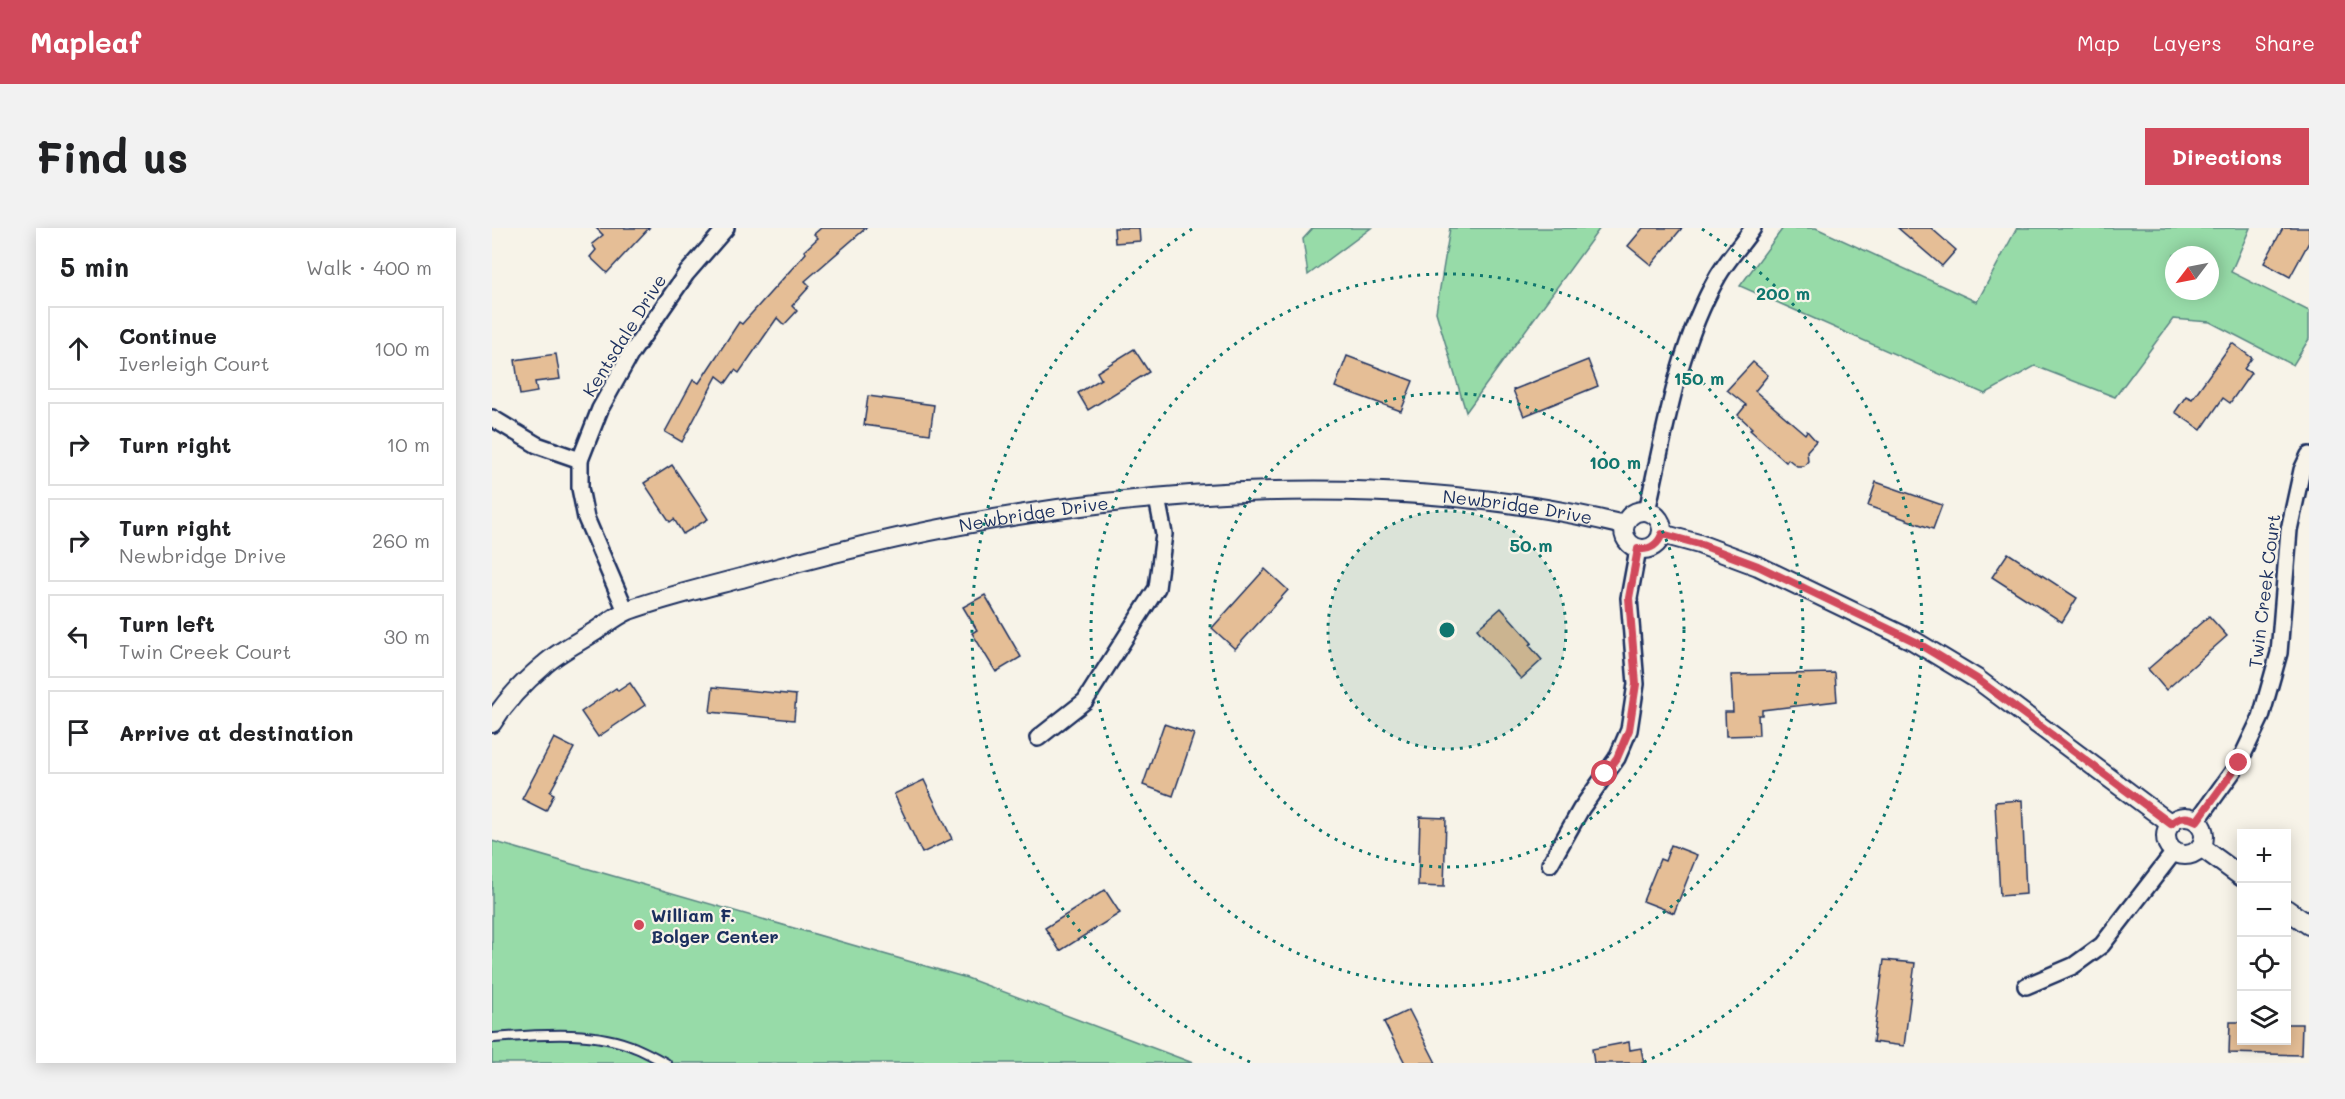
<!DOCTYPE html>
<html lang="en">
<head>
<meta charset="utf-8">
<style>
  :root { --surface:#fff; --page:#f2f2f2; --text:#202124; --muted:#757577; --line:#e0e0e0; --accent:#d1495b }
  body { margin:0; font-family:Mali,sans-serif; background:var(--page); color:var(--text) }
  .controls { position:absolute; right:18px; bottom:18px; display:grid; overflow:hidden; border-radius:0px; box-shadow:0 3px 15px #0003 }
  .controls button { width:54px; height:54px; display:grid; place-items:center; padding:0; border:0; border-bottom:2px solid var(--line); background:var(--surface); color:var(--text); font:30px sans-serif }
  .compass { position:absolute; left:1673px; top:18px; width:54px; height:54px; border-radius:50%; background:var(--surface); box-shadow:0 3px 15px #0003; rotate:238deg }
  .stop { position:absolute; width:18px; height:18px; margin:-14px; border:4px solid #d1495b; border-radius:50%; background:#fff }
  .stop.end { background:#d1495b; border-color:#fff; box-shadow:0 2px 6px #0008 }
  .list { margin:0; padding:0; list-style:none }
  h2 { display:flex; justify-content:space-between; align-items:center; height:78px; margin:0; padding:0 24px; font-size:26px }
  h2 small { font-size:20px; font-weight:400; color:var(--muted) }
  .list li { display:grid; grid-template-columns:39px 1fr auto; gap:18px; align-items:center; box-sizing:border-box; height:84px; margin:0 12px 12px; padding:0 12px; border:2px solid var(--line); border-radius:0px }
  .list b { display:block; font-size:22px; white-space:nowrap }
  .list p { margin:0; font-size:20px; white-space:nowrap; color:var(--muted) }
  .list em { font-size:20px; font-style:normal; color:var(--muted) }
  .icon { flex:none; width:33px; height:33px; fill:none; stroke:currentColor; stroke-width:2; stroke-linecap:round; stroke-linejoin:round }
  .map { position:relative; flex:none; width:1817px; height:835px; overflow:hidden; border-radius:0px }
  header { display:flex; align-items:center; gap:36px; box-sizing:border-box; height:84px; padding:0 30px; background:var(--accent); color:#fff }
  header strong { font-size:28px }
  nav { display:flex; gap:33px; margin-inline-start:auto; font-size:21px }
  .intro { display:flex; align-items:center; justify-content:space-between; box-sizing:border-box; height:144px; padding:0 36px }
  h1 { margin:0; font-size:42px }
  .button { padding:15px 27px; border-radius:0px; background:var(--accent); color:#fff; font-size:21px; font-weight:700 }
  main { display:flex; gap:36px; padding:0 36px }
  aside { flex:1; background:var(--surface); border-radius:0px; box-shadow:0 3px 15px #0003 }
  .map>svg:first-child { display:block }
  .green { fill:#97dba8; stroke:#598583; stroke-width:1.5; fill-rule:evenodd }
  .building { fill:#e5be96; stroke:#1b2f5e; stroke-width:1.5 }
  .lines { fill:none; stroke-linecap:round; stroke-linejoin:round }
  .service-casing { stroke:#1b2f5e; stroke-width:12 }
  .minor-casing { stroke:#1b2f5e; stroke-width:20 }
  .tertiary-casing { stroke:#1b2f5e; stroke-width:22 }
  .service { stroke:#f7f3e8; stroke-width:8 }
  .minor { stroke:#f7f3e8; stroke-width:15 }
  .tertiary { stroke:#f7f3e8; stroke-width:18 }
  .route { stroke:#d1495b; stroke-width:8 }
  .ring { fill:none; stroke:#0f766e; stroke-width:3; stroke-dasharray:3 6 }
  .poi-dot { fill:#d1495b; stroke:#f7f3e8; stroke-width:2 }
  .labels { text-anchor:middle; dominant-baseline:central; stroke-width:4.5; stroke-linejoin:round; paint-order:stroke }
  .street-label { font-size:18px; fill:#1b2f5e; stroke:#f7f3e8 }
  .poi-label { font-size:18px; font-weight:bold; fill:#1b2f5e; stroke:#f7f3e8; text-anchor:start }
  .centre { fill:#0f766e; stroke:#f7f3e8; stroke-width:3 }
  .ring-label { font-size:18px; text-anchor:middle; font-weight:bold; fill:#0f766e; stroke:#f7f3e8; stroke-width:4.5; stroke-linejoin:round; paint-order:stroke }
</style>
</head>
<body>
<header>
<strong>Mapleaf</strong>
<nav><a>Map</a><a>Layers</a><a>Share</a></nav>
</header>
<div class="intro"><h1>Find us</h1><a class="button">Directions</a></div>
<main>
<aside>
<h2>5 min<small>Walk · 400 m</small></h2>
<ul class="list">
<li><svg class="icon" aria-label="ahead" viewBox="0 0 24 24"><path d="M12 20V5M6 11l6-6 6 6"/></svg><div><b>Continue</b><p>Iverleigh Court</p></div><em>100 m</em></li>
<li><svg class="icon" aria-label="right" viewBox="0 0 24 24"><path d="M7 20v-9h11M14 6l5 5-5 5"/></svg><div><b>Turn right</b></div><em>10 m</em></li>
<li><svg class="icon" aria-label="right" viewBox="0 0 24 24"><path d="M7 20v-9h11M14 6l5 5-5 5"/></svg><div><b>Turn right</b><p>Newbridge Drive</p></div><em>260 m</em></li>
<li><svg class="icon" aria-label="left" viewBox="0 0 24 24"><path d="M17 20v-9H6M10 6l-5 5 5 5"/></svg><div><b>Turn left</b><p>Twin Creek Court</p></div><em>30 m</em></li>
<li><svg class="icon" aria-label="arrive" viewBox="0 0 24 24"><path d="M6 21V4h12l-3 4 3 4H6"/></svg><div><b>Arrive at destination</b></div></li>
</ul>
</aside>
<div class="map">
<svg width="1817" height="835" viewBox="0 0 1817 835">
  <rect width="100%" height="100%" fill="#f7f3e8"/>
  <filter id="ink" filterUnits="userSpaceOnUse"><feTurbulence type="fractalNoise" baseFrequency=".0167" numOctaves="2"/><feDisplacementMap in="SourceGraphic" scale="12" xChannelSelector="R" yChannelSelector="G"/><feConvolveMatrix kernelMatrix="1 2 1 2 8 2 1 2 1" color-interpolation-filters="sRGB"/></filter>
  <g filter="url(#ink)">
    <g class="green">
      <polygon points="821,0 879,0 816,47 811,11"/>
      <polygon points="958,0 1108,0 974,184 944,84"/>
      <path d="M1291 0H1324L1485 74 1525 0H1758L1739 44 1817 83V111L1801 137 1718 94 1681 91 1623 169 1543 138 1493 166 1248 58ZM1682 27H1718V63H1682Z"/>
      <polygon points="0,613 475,750 701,835 0,835"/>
    </g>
    <g class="building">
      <polygon points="104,0 157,0 115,45 98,29 104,22 100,16 111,7"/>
      <polygon points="329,0 374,0 313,53 318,58 300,78 305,83 292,97 285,90 247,145 243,142 234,155 225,148 190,214 173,204 201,152 207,155 247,94 250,96 314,25 312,23 326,10 322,6"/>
      <polygon points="622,0 647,0 648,13 623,15"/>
      <polygon points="1151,0 1190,0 1159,37 1136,18"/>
      <polygon points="1406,0 1439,0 1464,22 1450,38"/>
      <polygon points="1791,0 1817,0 1817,14 1798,49 1772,35"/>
      <polygon points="1740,115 1760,130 1752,141 1759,145 1738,175 1731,170 1709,202 1683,184 1694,168 1700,171"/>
      <polygon points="642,121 657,144 596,182 586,165 609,151 605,144"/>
      <polygon points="64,126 68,151 43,154 45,164 28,167 23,132"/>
      <polygon points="855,128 921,153 909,183 843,159"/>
      <polygon points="1096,132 1106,158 1032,188 1021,162"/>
      <polygon points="1261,134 1276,147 1263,163 1313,206 1315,203 1324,213 1315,223 1316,233 1312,238 1305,238 1296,231 1294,234 1258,202 1260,200 1246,187 1254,177 1235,162"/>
      <polygon points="376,168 442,177 438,206 372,197"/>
      <polygon points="180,237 216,291 191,306 182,291 178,294 152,255"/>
      <polygon points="1384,254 1450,277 1441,301 1376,278"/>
      <polygon points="1516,325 1585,370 1570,394 1500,349"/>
      <polygon points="773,341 796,362 743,421 720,400"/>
      <polygon points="493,367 529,429 504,444 480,405 485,402 471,379"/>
      <polygon points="1009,380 1040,415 1037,417 1050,432 1029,451 985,401"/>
      <polygon points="1717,388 1735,408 1674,462 1656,441"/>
      <polygon points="1343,445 1345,473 1270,482 1270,487 1266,487 1267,507 1234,508 1233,484 1241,484 1239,447"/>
      <polygon points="138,455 153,477 106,509 89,484 124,460 126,463"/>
      <polygon points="221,459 304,467 302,492 218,484"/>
      <polygon points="672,496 702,506 681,568 651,557"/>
      <polygon points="62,510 82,520 58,564 62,566 54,583 30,571"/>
      <polygon points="432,552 460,611 430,625 402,566"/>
      <polygon points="1530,572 1534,666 1508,668 1503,574"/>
      <polygon points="928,589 954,590 952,659 926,658"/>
      <polygon points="1179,617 1205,627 1182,685 1151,673 1168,631 1173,633"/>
      <polygon points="613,662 628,685 568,723 553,700"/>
      <polygon points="1392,732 1423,735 1412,818 1381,814"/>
      <polygon points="917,782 944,835 913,835 892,794"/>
      <polygon points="1738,794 1749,794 1749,813 1794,813 1794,796 1810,796 1809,827 1737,825"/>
      <polygon points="1137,814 1138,822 1149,820 1152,835 1102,835 1100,821"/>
    </g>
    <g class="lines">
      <defs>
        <path id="service" d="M0 810C45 807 102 801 144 820 154 824 164 830 174 835"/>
        <g id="minor">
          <polyline points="0,190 45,217 88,232"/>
          <path d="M1155 283C1173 203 1185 120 1226 48 1236 31 1250 16 1261 0"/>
          <polyline points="134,383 94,290 88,260 88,232 108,181 138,127 194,46 234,0"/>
          <polyline points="546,510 593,473 665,360 672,306 665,270"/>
          <polyline points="1705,593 1747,535 1769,489 1787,425 1797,302 1810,242 1817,227"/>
          <polyline points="1058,636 1089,581 1125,530 1137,502 1144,456 1137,370 1146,321"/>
          <polyline points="1534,758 1581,738 1610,717 1682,624"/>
        </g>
        <g id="tertiary">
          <circle cx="1151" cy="302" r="19"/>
          <polyline points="1170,306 1207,316 1266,338 1422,413 1485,451 1679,596"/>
          <path id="s1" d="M0 495C13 474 33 453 52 437 66 424 85 415 102 404 113 397 125 387 137 382 182 366 229 356 275 343 540 267 862 231 1132 297"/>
          <circle cx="1693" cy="608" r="19"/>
          <polyline points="1709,619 1750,649"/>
          <polyline points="1794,681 1817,697"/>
        </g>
      </defs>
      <use href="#service" class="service-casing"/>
      <use href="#minor" class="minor-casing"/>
      <use href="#tertiary" class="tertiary-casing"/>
      <use href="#service" class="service"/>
      <use href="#minor" class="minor"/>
      <use href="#tertiary" class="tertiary"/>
    </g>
  </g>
  <g class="lines" filter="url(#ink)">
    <path class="route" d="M1113 546 1125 530 1137 502 1144 456 1137 370 1146 321C1158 322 1166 317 1170 306L1207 316 1266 338 1422 413 1485 451 1679 596C1686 588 1696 588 1705 593L1747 535"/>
  </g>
  <circle cx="955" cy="402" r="119" fill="#0f766e" fill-opacity=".12"/>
  <g class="ring">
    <circle cx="955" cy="402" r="119"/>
    <circle cx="955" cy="402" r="237"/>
    <circle cx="955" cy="402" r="356"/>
    <path d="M758 834A475 475 0 0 1 700 1M1210 1A475 475 0 0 1 1152 834"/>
  </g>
  <circle class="poi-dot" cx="147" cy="697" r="6"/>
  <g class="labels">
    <g class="street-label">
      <text transform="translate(132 107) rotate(-58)">Kentsdale Drive</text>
      <text stroke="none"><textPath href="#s1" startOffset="1082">Newbridge Drive</textPath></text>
      <text stroke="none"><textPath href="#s1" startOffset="596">Newbridge Drive</textPath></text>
      <text transform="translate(1772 363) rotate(-83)">Twin Creek Court</text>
    </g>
    <g class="poi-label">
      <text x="159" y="687">William F.<tspan x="159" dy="21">Bolger Center</tspan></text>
    </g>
  </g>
  <circle cx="955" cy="402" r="9" class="centre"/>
  <g class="ring-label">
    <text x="1291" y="72">200 m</text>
    <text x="1207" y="157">150 m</text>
    <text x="1123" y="241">100 m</text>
    <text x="1039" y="324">50 m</text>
  </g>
</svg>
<div class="controls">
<button>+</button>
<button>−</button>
<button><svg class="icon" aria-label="locate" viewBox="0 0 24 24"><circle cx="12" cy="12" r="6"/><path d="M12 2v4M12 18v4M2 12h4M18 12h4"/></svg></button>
<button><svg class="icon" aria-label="layers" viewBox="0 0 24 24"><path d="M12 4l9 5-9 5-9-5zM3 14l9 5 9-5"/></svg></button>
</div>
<svg class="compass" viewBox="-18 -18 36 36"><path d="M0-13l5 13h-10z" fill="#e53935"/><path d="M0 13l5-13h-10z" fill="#757577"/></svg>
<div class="stop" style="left:1113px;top:546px"></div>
<div class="stop end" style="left:1747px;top:535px"></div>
</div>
</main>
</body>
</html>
